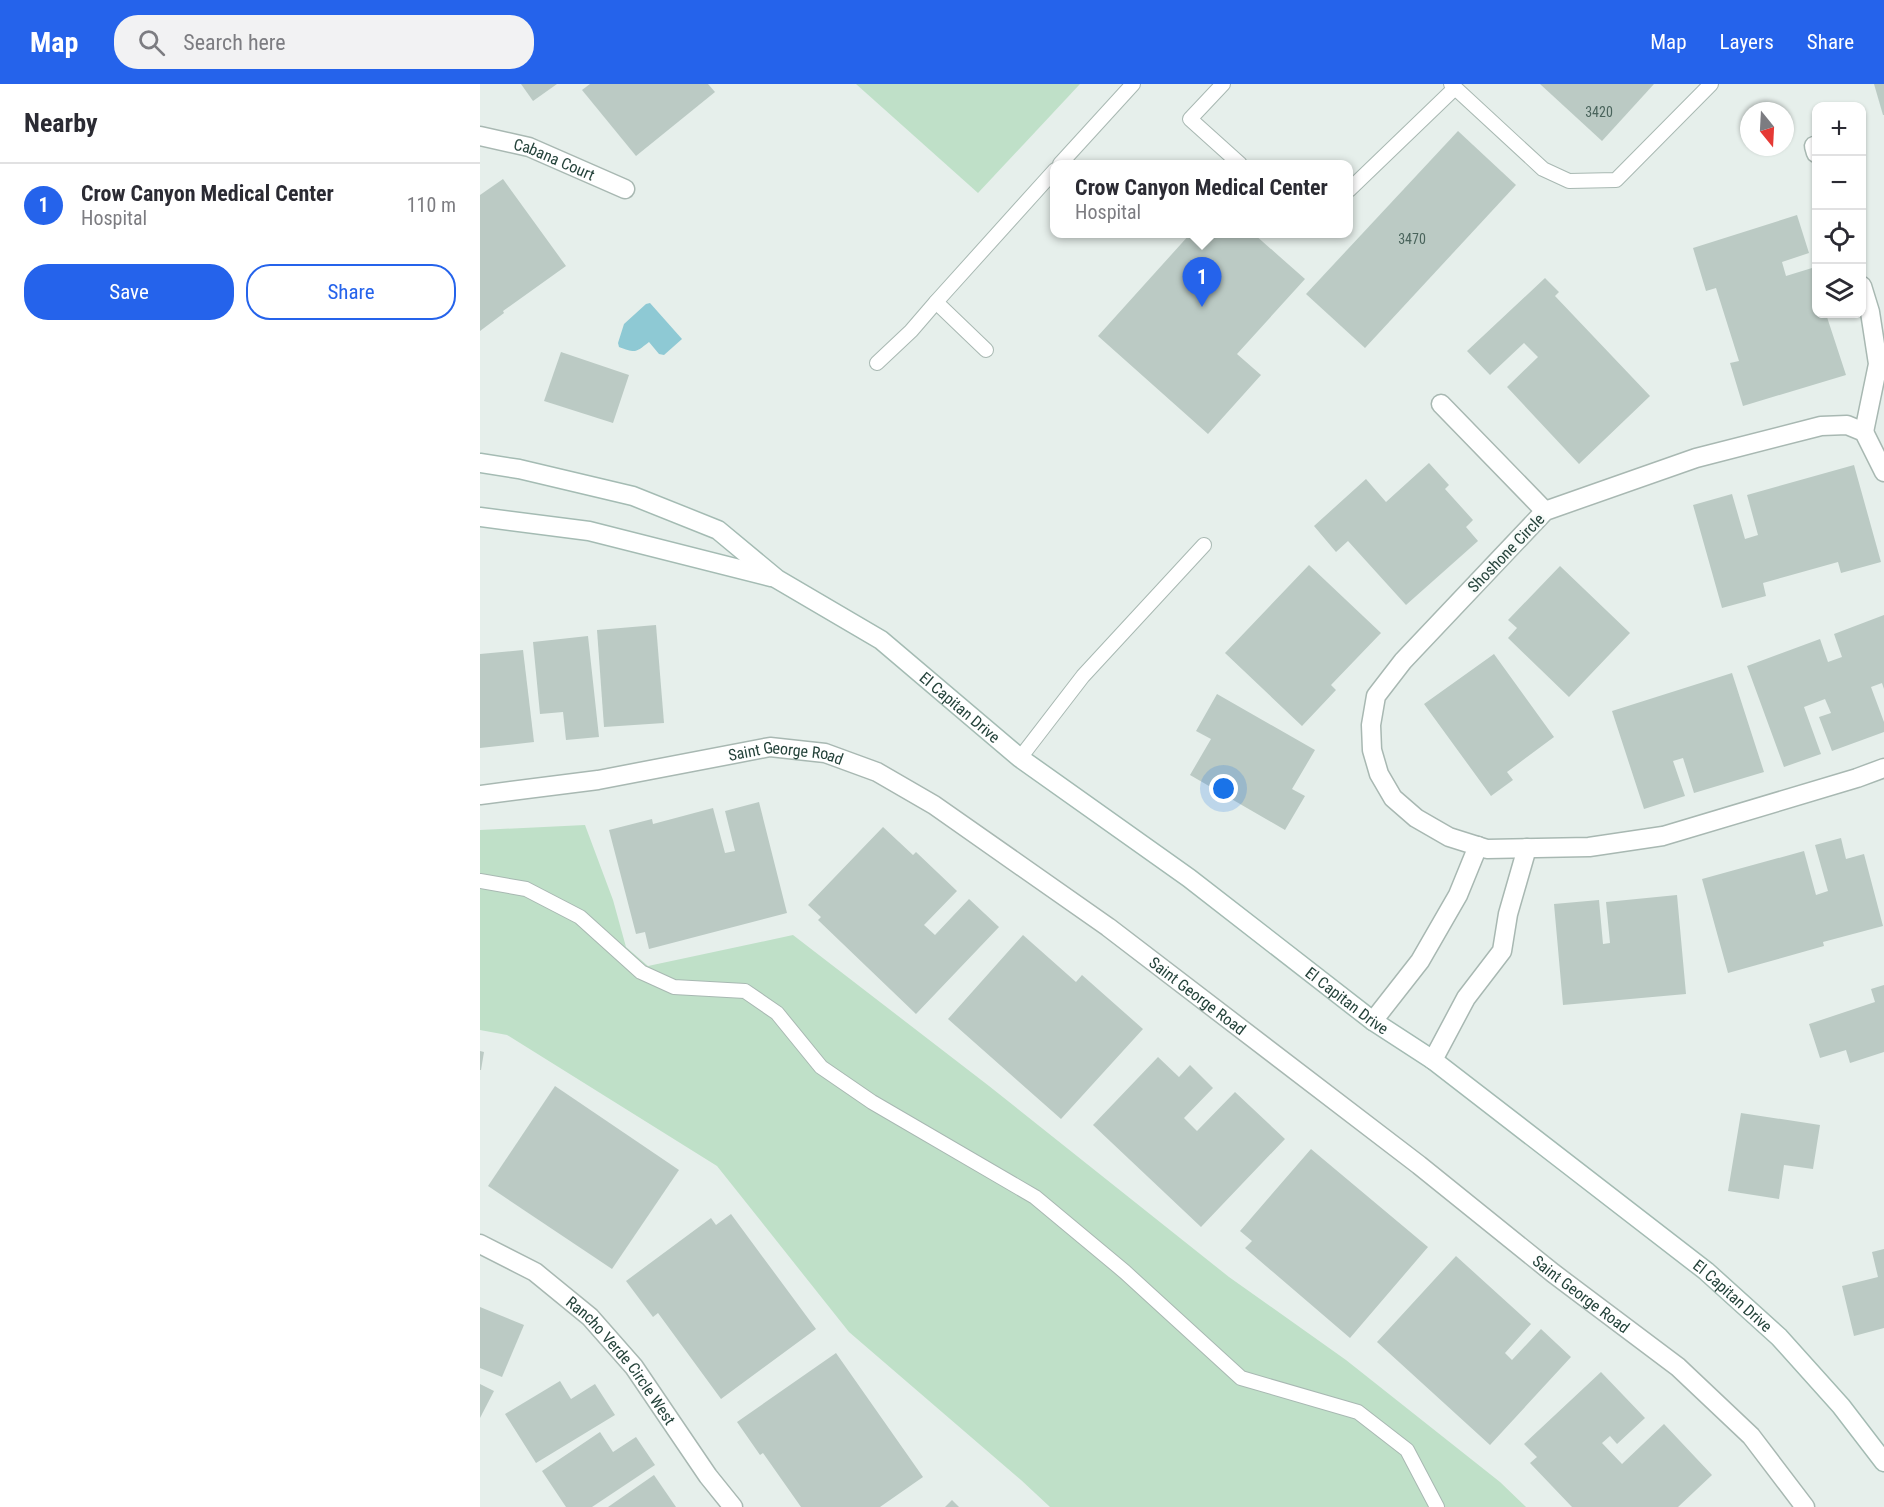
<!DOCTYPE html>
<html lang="en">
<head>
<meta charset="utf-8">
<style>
  :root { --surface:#fff; --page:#f2f2f3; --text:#2b2b33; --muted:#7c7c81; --line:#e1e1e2; --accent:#2563eb }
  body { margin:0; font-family:"Roboto Condensed",sans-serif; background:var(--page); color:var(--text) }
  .controls { position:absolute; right:18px; top:18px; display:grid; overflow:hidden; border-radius:12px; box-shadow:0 2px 4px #0004 }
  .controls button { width:54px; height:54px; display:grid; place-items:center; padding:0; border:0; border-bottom:2px solid var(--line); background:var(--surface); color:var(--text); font:30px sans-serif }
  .compass { position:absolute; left:1260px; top:18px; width:54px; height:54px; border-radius:50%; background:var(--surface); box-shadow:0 2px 4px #0004; rotate:162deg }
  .you { position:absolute; left:744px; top:705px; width:21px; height:21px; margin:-15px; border:4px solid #fff; border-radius:50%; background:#1a73e8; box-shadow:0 0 0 9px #1a73e833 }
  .badge { display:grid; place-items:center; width:39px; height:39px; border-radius:50%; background:var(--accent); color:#fff; font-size:20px; font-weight:700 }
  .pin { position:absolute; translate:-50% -50px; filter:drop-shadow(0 2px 3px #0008) }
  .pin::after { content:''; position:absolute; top:32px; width:21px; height:18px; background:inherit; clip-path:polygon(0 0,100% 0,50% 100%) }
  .popup { position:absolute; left:570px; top:76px; width:303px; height:78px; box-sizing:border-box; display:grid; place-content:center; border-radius:12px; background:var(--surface); filter:drop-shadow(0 2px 4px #0005); font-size:20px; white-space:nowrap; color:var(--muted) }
  .popup b { font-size:22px; color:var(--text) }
  .popup::after { content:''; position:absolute; left:50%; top:100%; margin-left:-12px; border:12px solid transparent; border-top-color:var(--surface) }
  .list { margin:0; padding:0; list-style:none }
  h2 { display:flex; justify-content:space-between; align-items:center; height:78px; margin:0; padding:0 24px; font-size:26px }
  h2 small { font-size:20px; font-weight:400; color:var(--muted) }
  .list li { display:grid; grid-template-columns:39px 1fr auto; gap:18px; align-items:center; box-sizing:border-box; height:84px; padding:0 24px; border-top:2px solid var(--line) }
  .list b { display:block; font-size:22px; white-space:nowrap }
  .list p { margin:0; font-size:20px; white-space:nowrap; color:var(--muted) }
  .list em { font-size:20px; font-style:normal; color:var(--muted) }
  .actions { display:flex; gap:12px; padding:18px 24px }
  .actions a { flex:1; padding:14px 0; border:2px solid var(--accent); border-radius:24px; text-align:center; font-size:21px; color:var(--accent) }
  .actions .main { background:var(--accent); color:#fff }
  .icon { flex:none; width:33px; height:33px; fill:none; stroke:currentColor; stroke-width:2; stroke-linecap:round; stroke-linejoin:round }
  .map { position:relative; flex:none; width:1404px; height:1423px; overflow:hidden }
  header { display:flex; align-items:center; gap:36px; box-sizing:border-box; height:84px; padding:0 30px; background:var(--accent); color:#fff }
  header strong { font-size:28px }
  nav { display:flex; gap:33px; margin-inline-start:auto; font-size:21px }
  .search { width:420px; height:54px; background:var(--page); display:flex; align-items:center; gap:15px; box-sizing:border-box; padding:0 21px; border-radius:24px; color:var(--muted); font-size:22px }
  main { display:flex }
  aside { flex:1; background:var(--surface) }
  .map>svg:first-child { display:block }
  .green { fill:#bfe0c8 }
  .water { fill:#8ec9d4 }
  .building { fill:#bbcac4 }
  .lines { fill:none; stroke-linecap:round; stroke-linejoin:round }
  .lane-casing { stroke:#a8b8b2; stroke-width:16 }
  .street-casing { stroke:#a8b8b2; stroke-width:21 }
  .secondary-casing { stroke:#a4bbb3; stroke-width:21 }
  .lane { stroke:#fff; stroke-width:14 }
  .street { stroke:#fff; stroke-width:18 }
  .secondary { stroke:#fff; stroke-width:18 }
  .labels { text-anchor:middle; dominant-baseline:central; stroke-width:5; stroke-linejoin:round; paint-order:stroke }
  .number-label { font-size:14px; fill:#4a645c }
  .street-label { font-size:16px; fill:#24423a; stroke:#f7fbf9 }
</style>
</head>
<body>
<header>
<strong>Map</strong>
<div class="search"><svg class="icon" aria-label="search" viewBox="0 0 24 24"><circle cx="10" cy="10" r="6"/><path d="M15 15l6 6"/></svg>Search here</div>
<nav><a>Map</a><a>Layers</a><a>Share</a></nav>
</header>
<main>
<aside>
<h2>Nearby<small></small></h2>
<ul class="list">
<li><span class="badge">1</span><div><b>Crow Canyon Medical Center</b><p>Hospital</p></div><em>110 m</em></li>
</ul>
<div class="actions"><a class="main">Save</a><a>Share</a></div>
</aside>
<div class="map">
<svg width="1404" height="1423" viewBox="0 0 1404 1423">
  <rect width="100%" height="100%" fill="#e6efeb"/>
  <g class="green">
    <polygon points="376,0 600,0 498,109"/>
    <polygon points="105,741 133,816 146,863 168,882 313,851 509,1002 749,1193 866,1276 1020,1398 1046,1423 570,1423 541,1396 369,1248 237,1082 27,951 0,946 0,746"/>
  </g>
  <path class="water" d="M170 219 202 255 184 271 179 270 169 258C155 269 156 269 139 263L138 259 144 240 166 220Z"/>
  <g class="building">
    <polygon points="41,0 77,0 53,17"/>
    <polygon points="110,0 228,0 235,8 156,72 102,6"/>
    <polygon points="1060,0 1174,0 1122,57"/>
    <polygon points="1394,0 1404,0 1404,31 1403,31"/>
    <polygon points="978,47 1036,101 885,264 826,210"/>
    <polygon points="23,95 86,182 23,227 24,229 0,247 0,111"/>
    <polygon points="1317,131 1329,169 1302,178 1306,192 1332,184 1336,199 1336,230 1346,230 1366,291 1263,322 1250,279 1259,277 1236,204 1226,207 1213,164"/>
    <polygon points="710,150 774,150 825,195 757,270 781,291 728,350 618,252"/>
    <polygon points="1065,194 1079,208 1075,212 1170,312 1099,380 1027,303 1058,273 1044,259 1010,291 987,267"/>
    <polygon points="81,268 149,291 133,339 64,317"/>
    <polygon points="949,379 969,401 965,405 993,436 986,443 998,457 926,521 868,457 856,468 834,442 886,395 906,418"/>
    <polygon points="1374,381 1401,478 1361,489 1358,478 1283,499 1286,512 1242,524 1213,421 1252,410 1265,455 1278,451 1267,411"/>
    <polygon points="829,481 901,549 851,601 856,606 822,642 745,569"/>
    <polygon points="1080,482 1150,549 1089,613 1028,554 1037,544 1028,536"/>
    <polygon points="1404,531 1404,605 1402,599 1391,603 1404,638 1404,648 1352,667 1339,633 1351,629 1345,615 1324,623 1341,670 1304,683 1267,582 1340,555 1348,578 1362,573 1354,550"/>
    <polygon points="176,541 184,639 124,643 117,546"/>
    <polygon points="108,552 119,653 86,656 83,628 60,630 53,558"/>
    <polygon points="43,566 54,658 0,664 0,570"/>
    <polygon points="1014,570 1074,653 1027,688 1033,696 1011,712 944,620"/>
    <polygon points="1252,589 1284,688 1214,709 1203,674 1193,677 1205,712 1164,725 1132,627"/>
    <polygon points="737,610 835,666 812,705 825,712 805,746 710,691 731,655 716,647"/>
    <polygon points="279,718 307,829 169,865 165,848 156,850 129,746 172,735 173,740 233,724 245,769 255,767 245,727"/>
    <polygon points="403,743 433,771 436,768 477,807 444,841 455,851 489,815 519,843 436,930 338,836 341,833 328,821"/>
    <polygon points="1361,754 1366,775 1384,770 1403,842 1343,858 1344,862 1248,889 1222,795 1324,767 1336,811 1348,807 1335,761"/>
    <polygon points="1197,811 1206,910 1083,921 1074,820 1119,816 1123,860 1130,859 1126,818"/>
    <polygon points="543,851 596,898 602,891 663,945 581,1035 468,935"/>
    <polygon points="1404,901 1404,968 1370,979 1366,966 1340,974 1329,940 1395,918 1391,905"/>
    <polygon points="0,967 4,968 1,986 0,986"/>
    <polygon points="678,973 699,993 710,981 733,1004 704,1034 717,1047 755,1008 805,1055 721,1143 613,1041"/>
    <polygon points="75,1002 199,1086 132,1185 8,1102"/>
    <polygon points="1261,1029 1340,1041 1333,1085 1304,1081 1299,1115 1248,1107"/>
    <polygon points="831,1065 948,1163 870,1254 765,1164 772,1157 760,1147"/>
    <polygon points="251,1130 336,1245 241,1315 178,1229 173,1233 146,1197 231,1134 236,1141"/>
    <polygon points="1404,1165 1404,1244 1374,1252 1362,1202 1398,1193 1392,1168"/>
    <polygon points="976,1172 1051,1240 1025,1269 1032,1276 1061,1245 1091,1273 1010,1361 897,1258"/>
    <polygon points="0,1223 44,1241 22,1293 0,1284"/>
    <polygon points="356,1269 443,1393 400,1423 321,1423 283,1369 280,1371 257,1338"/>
    <polygon points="1121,1288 1165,1334 1137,1360 1130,1352 1122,1359 1142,1380 1184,1340 1232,1391 1198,1423 1092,1423 1050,1379 1057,1373 1044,1360"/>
    <polygon points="80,1297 91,1315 115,1300 135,1331 56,1379 25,1330"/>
    <polygon points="0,1300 14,1307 0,1334"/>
    <polygon points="120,1348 133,1368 156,1353 175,1381 112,1423 86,1423 62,1387"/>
    <polygon points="174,1391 196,1423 128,1423"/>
    <polygon points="472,1416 479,1423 465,1423"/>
  </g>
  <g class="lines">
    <defs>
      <g id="lane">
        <polyline points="743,0 710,35 760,80"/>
        <polyline points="971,0 1063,85 1089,97 1136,96 1231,0"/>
        <polyline points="580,80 653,0"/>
        <polyline points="869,106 975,4"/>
        <polyline points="506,266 456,218 575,86"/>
        <polyline points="397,279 431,247 456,218"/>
        <polyline points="540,674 603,592 724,461"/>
        <polyline points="0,797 46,805 100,833 161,888 194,903 265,907 297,929 341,983 392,1018 555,1113 645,1188 761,1294 878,1328 927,1366 957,1423"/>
      </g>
      <g id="street">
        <path id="s1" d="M0 52 49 63 145 105"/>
        <polyline points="1334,62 1336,69"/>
        <polyline points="1382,202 1390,228 1398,280 1384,348"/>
        <polyline points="961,320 1065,427"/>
        <polyline points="1404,388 1384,348 1367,341 1341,342 1216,374 1065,427 923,577 896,612 891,641 892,666 899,690 913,714 936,734 969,753 1007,765 1109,763 1183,752 1377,694 1404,684"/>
        <path id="s2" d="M0 711 118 696 290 663 345 669 397 688 454 721 628 843 939 1081 1073 1189 1198 1283 1271 1352 1325 1423"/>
        <polyline points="893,937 940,877 978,811 998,762"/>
        <polyline points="953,976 986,914 1022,867 1028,830 1047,764"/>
        <path id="s3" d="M0 1160 55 1188 110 1233 154 1283 228 1392 253 1423"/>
      </g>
      <g id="secondary">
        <path id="s4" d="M0 379 39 385 153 412 238 446 297 495 401 556 540 674 709 794 893 937 953 976 1226 1187 1299 1253 1361 1322 1404 1378"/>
        <polyline points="0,433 109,447 291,493"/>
      </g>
    </defs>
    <use href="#lane" class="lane-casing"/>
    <use href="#street" class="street-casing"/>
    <use href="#secondary" class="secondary-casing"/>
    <use href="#lane" class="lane"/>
    <use href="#street" class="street"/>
    <use href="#secondary" class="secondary"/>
  </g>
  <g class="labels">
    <g class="number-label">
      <text x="1119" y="28">3420</text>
      <text x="932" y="155">3470</text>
    </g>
    <g class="street-label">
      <text stroke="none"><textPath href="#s1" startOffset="78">Cabana Court</textPath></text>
      <text transform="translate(1026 469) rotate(-46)">Shoshone Circle</text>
      <text stroke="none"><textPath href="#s4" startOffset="549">El Capitan Drive</textPath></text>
      <text stroke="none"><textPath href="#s2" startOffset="310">Saint George Road</textPath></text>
      <text stroke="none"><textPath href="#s2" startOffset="796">Saint George Road</textPath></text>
      <text stroke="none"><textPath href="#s4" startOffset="1035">El Capitan Drive</textPath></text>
      <text stroke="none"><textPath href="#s2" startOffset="1282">Saint George Road</textPath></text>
      <text stroke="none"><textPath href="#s4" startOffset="1521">El Capitan Drive</textPath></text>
      <text stroke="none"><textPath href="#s3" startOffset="186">Rancho Verde Circle West</textPath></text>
    </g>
  </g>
</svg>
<div class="controls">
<button>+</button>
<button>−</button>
<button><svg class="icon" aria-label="locate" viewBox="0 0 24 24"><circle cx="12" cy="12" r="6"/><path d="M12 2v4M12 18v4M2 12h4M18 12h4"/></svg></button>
<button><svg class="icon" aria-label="layers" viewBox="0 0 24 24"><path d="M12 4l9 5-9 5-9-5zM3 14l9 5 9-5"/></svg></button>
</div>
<svg class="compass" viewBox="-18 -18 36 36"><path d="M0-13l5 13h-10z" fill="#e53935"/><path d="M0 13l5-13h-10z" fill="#7c7c81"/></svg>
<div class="you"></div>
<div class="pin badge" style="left:722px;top:223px">1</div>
<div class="popup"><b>Crow Canyon Medical Center</b>Hospital</div>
</div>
</main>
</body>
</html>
